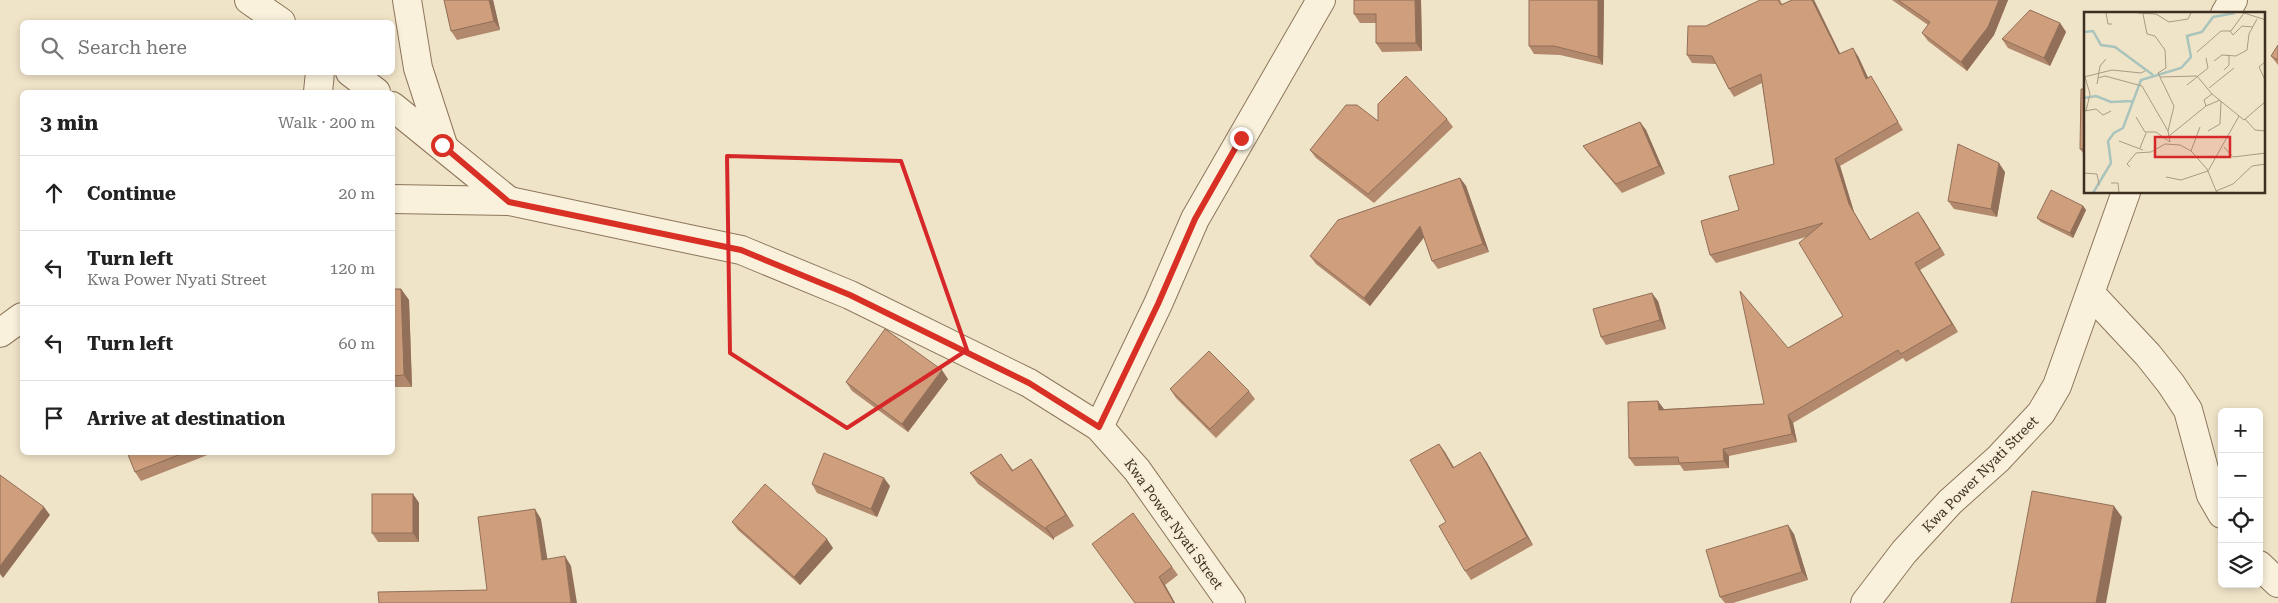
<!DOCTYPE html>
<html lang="en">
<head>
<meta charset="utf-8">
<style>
  :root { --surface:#fff; --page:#f2f2f2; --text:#222; --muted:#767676; --line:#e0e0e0 }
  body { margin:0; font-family:"Roboto Serif",serif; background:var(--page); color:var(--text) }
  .controls { position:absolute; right:15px; bottom:15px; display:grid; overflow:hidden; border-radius:8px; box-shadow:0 2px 8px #0003 }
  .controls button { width:45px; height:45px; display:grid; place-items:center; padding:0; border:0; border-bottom:1px solid var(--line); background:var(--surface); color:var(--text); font:25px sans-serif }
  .stop { position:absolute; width:15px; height:15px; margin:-11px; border:4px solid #d93025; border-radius:50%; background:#fff }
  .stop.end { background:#d93025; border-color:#fff; box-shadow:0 1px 5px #0008 }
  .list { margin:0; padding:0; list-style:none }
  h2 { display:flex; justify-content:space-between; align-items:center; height:65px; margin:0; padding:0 20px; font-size:21px }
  h2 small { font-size:16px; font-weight:400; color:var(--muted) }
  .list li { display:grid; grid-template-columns:32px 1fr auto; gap:15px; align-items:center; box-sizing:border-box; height:75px; padding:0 20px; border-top:1px solid var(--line) }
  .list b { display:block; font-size:19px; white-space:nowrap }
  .list p { margin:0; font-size:16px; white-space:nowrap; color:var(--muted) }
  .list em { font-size:16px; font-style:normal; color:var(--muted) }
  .icon { flex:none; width:28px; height:28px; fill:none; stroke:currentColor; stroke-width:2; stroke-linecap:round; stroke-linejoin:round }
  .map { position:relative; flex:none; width:2278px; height:603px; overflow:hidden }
  .search { position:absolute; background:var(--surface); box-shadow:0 2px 8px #0003; left:20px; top:20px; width:375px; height:55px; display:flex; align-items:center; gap:12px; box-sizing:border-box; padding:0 18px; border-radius:8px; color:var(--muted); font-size:19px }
  .panel { position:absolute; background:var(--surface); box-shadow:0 2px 8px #0003; left:20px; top:90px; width:375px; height:365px; border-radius:8px }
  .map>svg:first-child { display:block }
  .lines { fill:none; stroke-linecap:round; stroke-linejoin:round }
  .minor-casing { stroke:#8d765c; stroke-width:30 }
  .minor { stroke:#faf1dc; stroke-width:28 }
  .wall { fill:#b2896c }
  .shaded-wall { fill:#916f58 }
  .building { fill:#cf9f7d; stroke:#916f58 }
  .route { stroke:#d93025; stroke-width:6 }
  .marked { fill:none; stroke:#d62828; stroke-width:4; stroke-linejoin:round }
  .labels { text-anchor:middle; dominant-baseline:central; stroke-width:4; stroke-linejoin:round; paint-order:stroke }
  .street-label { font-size:14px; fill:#3d2e20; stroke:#f7eed8 }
  .inset-river { fill:none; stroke:#a9c4bc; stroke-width:2.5 }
  .inset-road { fill:none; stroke:#a89b85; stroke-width:1 }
  .view { fill:#d62828; fill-opacity:0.15; stroke:#d62828; stroke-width:2.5 }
  .inset-edge { fill:none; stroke:#3d2e20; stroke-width:2.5 }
</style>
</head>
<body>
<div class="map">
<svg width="2278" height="603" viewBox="0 0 2278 603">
  <rect width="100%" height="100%" fill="#f0e4c8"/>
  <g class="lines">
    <defs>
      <g id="minor">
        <polyline points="249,0 281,22"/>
        <polyline points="407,0 418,68 443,145"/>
        <polyline points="2225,14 2233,0"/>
        <polyline points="350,72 376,92"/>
        <polyline points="318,92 320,72"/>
        <polyline points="392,106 509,201"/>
        <polyline points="392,199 509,201 646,230 741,250 850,295 1029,383 1099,427 1137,470 1231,603"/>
        <polyline points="2091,294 2148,355 2171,384 2188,410 2211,495 2222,514"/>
        <polyline points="0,333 22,317"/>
        <polyline points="1099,427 1158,304 1195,219 1321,0"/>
        <polyline points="2259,565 2278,583"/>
        <polyline points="1865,603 1904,552 1950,502 1998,459 2041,413 2057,386 2126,192"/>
      </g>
    </defs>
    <use href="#minor" class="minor-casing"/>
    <use href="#minor" class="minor"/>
  </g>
  <g class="wall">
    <polygon points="444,0 493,0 500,30 457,40 451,31"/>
    <polygon points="1421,0 1422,51 1382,52 1376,43 1376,23 1360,23 1354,14"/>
    <polygon points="1604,0 1603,65 1560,55 1534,54 1529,46"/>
    <polygon points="1760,0 1780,0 1782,4 1792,0 1814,0 1840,53 1858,56 1868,78 1876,84 1903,130 1840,166 1854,212 1871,240 1923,219 1945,255 1920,270 1958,332 1906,362 1903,358 1793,423 1797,442 1729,456 1729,468 1684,471 1680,465 1635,466 1629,458 1664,409 1764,404 1788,348 1843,316 1806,237 1716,263 1710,255 1739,210 1774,164 1762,83 1734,97 1729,89 1716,64 1692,63 1687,55"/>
    <polygon points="1892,0 2008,0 1994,35 1967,71 1928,41 1922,33 1928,25"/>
    <polygon points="2060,23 2066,32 2050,66 2008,48 2002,39"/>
    <polygon points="2278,45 2278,65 2271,56"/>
    <polygon points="2086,89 2086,157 2080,149"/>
    <polygon points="1447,119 1453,127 1374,203 1316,158 1310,150 1378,121"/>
    <polygon points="1640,122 1646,130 1665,174 1622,193 1589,154 1583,146"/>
    <polygon points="2005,172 1997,217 1954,209 1948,201"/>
    <polygon points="1460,178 1466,186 1489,252 1438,269 1432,261 1424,237 1370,306 1316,264 1310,256"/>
    <polygon points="2083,206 2086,210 2073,238 2041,222 2037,218"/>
    <polygon points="392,289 401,289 409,300 412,387 392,387"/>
    <polygon points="1658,301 1666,329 1606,345 1601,337"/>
    <polygon points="948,379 908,432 852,391 846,382"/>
    <polygon points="1170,389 1249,391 1255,399 1216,438 1176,398"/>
    <polygon points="1439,444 1454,468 1486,461 1533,545 1471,580 1465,571 1446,522"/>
    <polygon points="127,452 210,452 210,454 141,481 135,472"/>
    <polygon points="1001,454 1013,470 1031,459 1074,526 1054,538 1054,540 978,484 970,473"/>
    <polygon points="812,484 890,486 877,517 817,493"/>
    <polygon points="413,494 419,503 419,542 378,542 372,533"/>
    <polygon points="1133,513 1178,575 1165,585 1175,603 1135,603"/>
    <polygon points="732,522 833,548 800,585 738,530"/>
    <polygon points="1794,534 1808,580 1733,603 1725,603 1720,597"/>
  </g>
  <g class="shaded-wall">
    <polygon points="489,0 493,0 500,30 494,21"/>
    <polygon points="1415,0 1421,0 1422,51 1416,43"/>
    <polygon points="1598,0 1604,0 1603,65 1598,57"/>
    <polygon points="1812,0 1814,0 1844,62 1839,54"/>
    <polygon points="1999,0 2008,0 1994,35 1967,71 1961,62"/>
    <polygon points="2060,23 2066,32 2050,66 2044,58"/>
    <polygon points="1853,48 1858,56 1872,86 1866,79"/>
    <polygon points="1640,122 1646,130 1665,174 1659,166"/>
    <polygon points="1835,159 1840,166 1854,212 1876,248 1849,204"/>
    <polygon points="1999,163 2005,172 1997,217 1991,209"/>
    <polygon points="1460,178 1466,186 1489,252 1483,244"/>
    <polygon points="2083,206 2086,210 2073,238 2070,233"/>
    <polygon points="1918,212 1923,219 1945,255 1940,248"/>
    <polygon points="1420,226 1426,235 1370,306 1364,298"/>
    <polygon points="1915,263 1920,270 1958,332 1952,324"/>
    <polygon points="401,289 409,300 412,387 404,375"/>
    <polygon points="1652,293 1658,301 1666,329 1660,320"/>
    <polygon points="942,370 948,379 908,432 902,424"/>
    <polygon points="1658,401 1664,409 1664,417 1659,410"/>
    <polygon points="1788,415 1793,423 1797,442 1792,434"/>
    <polygon points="1439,444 1445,452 1459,476 1453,468"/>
    <polygon points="1723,449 1729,456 1729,468 1724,461"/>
    <polygon points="1480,452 1486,461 1533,545 1527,537"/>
    <polygon points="1031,459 1039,470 1074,526 1066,515"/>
    <polygon points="884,478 890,486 877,517 871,509"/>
    <polygon points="413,494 419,503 419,542 413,533"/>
    <polygon points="2114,506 2122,517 2106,603 2096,603"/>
    <polygon points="44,507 50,515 3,578 0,574 0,566"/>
    <polygon points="535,509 541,519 549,569 542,560"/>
    <polygon points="1788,525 1794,534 1808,580 1802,572"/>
    <polygon points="1046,527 1054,538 1054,540 1046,529"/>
    <polygon points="827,539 833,548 800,585 794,577"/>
    <polygon points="565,556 571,566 577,603 571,603"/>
    <polygon points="1159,577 1165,585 1175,603 1174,603"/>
  </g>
  <g class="building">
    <polygon points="444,0 489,0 494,21 451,31"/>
    <polygon points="1354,0 1415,0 1416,43 1376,43 1376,14 1354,14"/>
    <polygon points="1529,0 1598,0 1598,57 1554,46 1529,46"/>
    <polygon points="1760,0 1778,0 1781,5 1792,0 1812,0 1839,54 1853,48 1866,79 1871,76 1898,122 1835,159 1849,204 1870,240 1918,212 1940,248 1915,263 1952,324 1901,354 1898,350 1788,415 1792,434 1723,449 1724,461 1679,463 1678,457 1629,458 1628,402 1658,401 1659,410 1764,404 1740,291 1788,348 1843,316 1799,243 1823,223 1710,255 1701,221 1739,210 1729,176 1774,164 1761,74 1729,89 1712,56 1687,55 1688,26 1706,26"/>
    <polygon points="1898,0 1999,0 1988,27 1961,62 1922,33 1930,22"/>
    <polygon points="2030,10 2060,23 2044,58 2002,39"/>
    <polygon points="2278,45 2278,60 2271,56"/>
    <polygon points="1406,76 1447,119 1368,194 1310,150 1346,105 1357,105 1378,121 1378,104"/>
    <polygon points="2081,89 2086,89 2086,149 2080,149"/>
    <polygon points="1640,122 1659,166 1616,184 1583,146"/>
    <polygon points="1958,144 1999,163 1991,209 1948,201"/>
    <polygon points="1460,178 1483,244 1432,261 1420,226 1364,298 1310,256 1338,220"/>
    <polygon points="2051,190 2083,206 2070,233 2037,218"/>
    <polygon points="392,289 401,289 404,375 392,376"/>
    <polygon points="1652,293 1660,320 1601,337 1593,309"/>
    <polygon points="885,329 942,370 902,424 846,382"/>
    <polygon points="1209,351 1249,391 1210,429 1170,389"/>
    <polygon points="1439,444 1453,468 1480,452 1527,537 1465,571 1439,526 1446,522 1410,460"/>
    <polygon points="127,452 186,452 135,472"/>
    <polygon points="824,453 884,478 871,509 812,484"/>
    <polygon points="1001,454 1012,471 1031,459 1066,515 1046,527 1046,529 970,473"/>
    <polygon points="0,475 44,507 0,566"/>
    <polygon points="765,484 827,539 794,577 732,522"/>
    <polygon points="2032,491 2114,506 2096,603 2011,603"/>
    <rect x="372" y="494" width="41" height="39"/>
    <polygon points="535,509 542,560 565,556 571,603 379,603 378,592 487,590 478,517"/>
    <polygon points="1133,513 1172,567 1159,577 1174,603 1135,603 1092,544"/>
    <polygon points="1788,525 1802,572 1720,597 1706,550"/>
  </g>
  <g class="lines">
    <polyline class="route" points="442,145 509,202 741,250 850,295 1029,383 1099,427 1158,304 1195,219 1241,138"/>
  </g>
  <path class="marked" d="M727 156 901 161 967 350 847 428 730 353Z"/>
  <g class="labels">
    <g class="street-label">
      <text transform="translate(1980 474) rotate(-45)">Kwa Power Nyati Street</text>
      <text transform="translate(1174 524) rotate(54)">Kwa Power Nyati Street</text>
    </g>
  </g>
  <g transform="translate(2084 12)">
    <rect width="181" height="181" fill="#f0e4c8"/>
    <path class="inset-river" d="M0 20 9 19 17 33 31 35 69 63M0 86 12 84 27 90 49 89M9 181 27 151 24 129 30 121 39 116 57 68 97 56 107 45 103 24 118 20 129 5 151 1"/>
    <path class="inset-road" d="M22 1 24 12H28M54 1 72 2 85 10 104 7 107 1M59 2 63 22 71 24 81 38 82 56 74 61 90 94 84 119 86 130M146 19 149 23 158 14 169 15M113 40 137 19H147L160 1 182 8M130 49 138 43 152 44 163 38 165 22 173 7M182 49 175 55 182 70M140 58 145 53V44M0 65 28 58 57 61 61 59M1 65 6 82 2 99M76 65 113 64 128 82 160 108 182 89M14 66 21 64 58 74 84 119M13 72 16 54 22 47M103 73 124 56 122 46M125 76 150 56M122 94 120 88 128 82M1 99 12 97 19 103 27 99M52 105 61 120H72L86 130M161 107 171 118 182 119M124 119 136 112 137 89M85 124 122 94 136 88M35 129 59 138M140 135 149 145 182 141M56 136 62 121M107 139 116 115M46 155 43 152 52 141 67 140 81 132 96 133 107 139 123 157 133 181M124 159 155 104M0 161 13 162 15 173M82 165 97 168 124 159M27 171H34L35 181M132 179 149 172 168 154 182 152"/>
    <path class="view" d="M71 125H146V145H71Z"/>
    <rect width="181" height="181" class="inset-edge"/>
  </g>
</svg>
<div class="controls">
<button>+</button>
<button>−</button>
<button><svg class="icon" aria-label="locate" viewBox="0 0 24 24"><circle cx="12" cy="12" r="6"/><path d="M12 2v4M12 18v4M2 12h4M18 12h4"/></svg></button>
<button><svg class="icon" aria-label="layers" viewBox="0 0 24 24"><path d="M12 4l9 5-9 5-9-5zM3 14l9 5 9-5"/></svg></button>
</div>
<div class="stop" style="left:442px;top:145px"></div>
<div class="stop end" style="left:1241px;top:138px"></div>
<div class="search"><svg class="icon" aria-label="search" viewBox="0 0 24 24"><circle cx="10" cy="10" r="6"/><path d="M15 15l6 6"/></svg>Search here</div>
<section class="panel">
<h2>3 min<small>Walk · 200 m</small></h2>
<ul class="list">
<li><svg class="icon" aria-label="ahead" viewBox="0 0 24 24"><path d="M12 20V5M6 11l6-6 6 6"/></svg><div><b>Continue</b></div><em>20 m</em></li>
<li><svg class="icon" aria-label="left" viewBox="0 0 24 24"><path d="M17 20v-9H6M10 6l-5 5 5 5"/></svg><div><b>Turn left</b><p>Kwa Power Nyati Street</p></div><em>120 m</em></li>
<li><svg class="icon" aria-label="left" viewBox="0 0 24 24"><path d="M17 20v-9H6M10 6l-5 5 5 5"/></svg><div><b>Turn left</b></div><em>60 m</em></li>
<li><svg class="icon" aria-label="arrive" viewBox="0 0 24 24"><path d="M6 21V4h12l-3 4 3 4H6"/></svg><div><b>Arrive at destination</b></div></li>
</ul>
</section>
</div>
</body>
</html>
